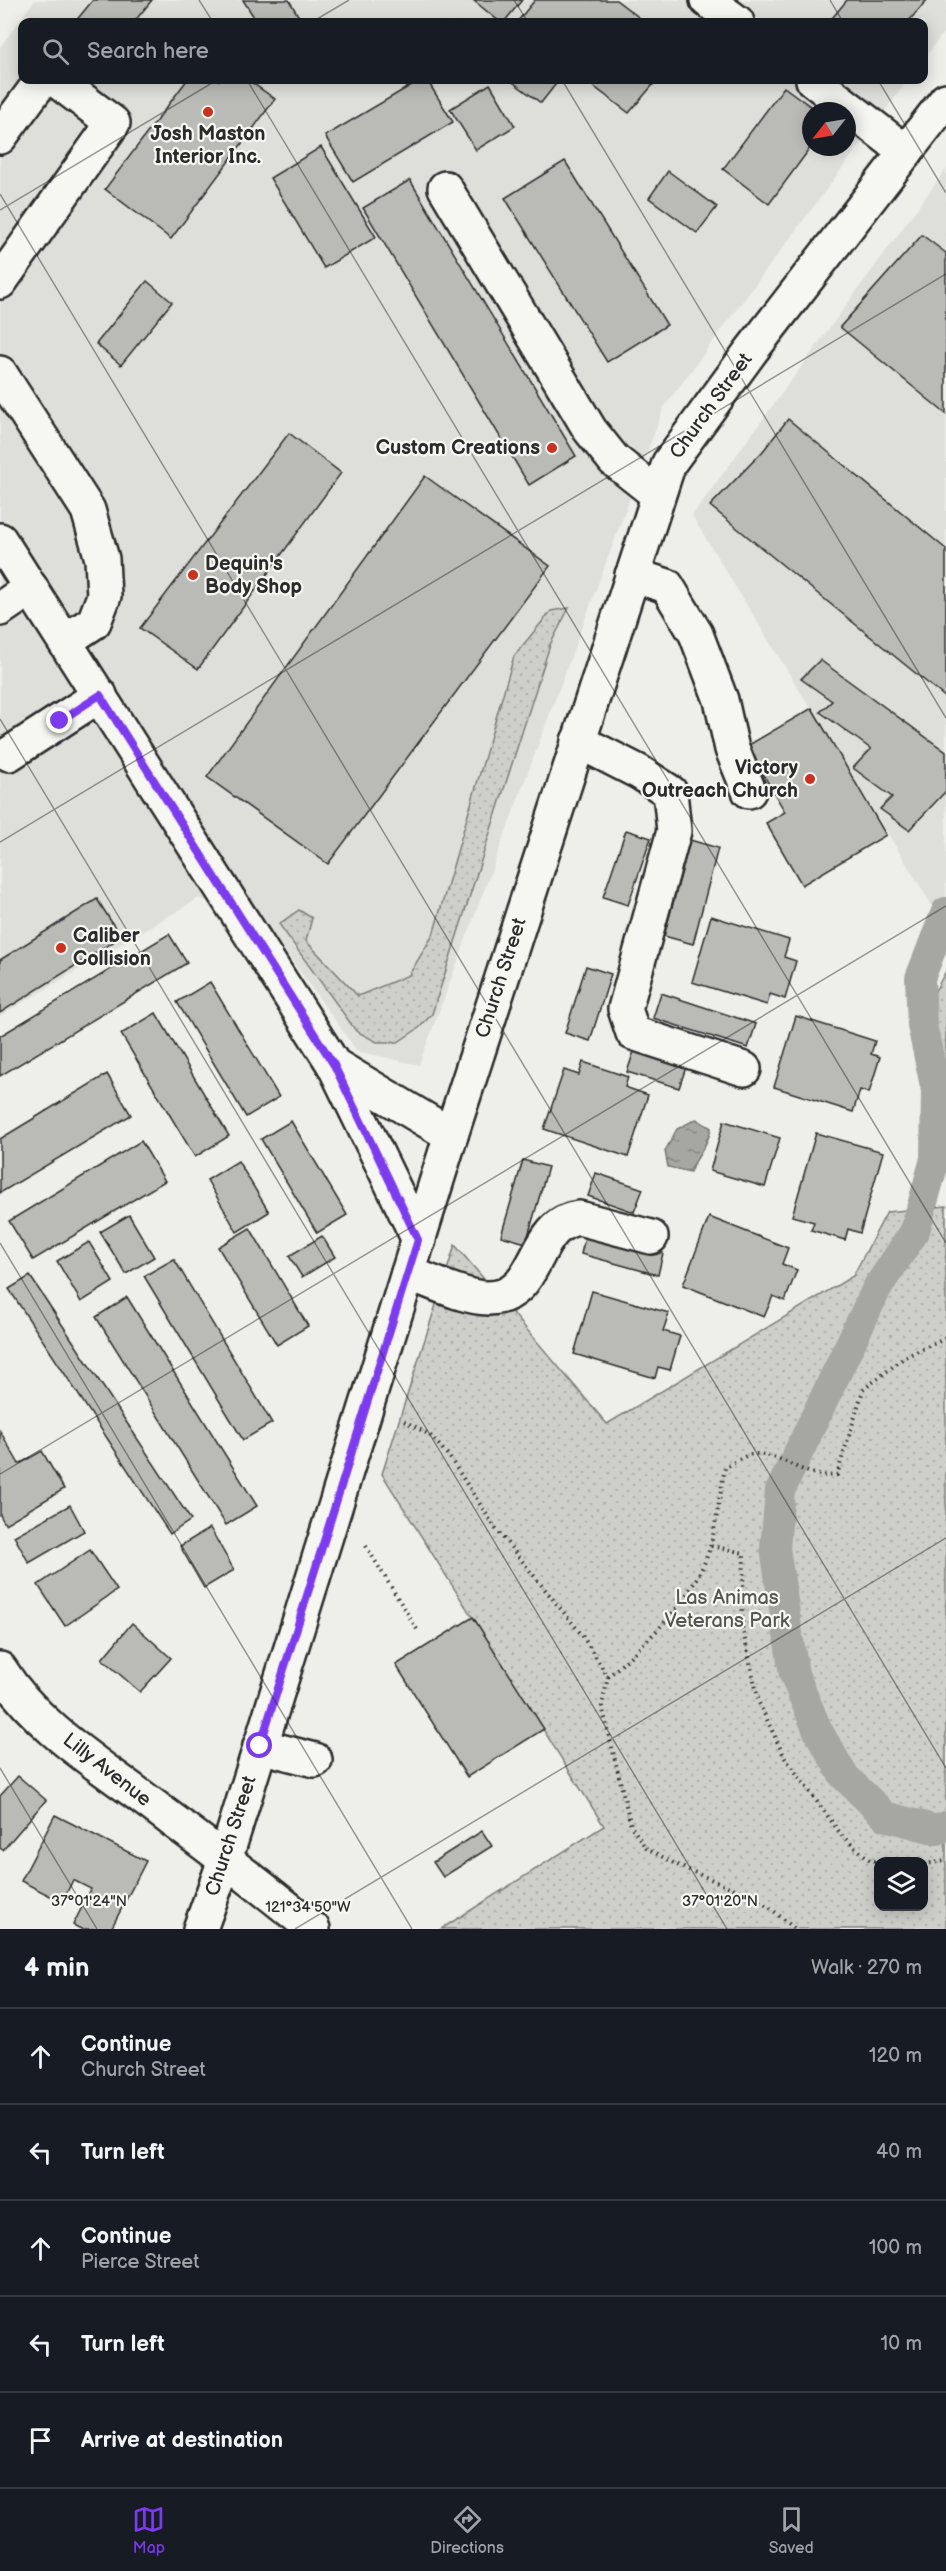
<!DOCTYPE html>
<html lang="en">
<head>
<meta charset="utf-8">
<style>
  :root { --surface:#171b24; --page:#242831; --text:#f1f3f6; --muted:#9ea1a6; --line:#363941; --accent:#7c3aed }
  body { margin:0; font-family:"Balsamiq Sans",sans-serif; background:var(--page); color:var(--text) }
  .controls { position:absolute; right:18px; bottom:18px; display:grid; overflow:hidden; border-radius:12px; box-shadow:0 3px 15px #0003 }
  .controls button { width:54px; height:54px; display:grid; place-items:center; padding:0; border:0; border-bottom:2px solid var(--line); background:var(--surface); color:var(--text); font:30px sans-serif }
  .compass { position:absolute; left:802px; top:102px; width:54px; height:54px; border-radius:50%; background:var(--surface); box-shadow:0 3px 15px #0003; rotate:239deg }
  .stop { position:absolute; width:18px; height:18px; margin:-14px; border:4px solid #7c3aed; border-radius:50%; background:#fff }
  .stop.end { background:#7c3aed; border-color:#fff; box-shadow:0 2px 6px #0008 }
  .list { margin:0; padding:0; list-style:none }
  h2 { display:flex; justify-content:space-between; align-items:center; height:78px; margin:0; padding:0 24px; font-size:26px }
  h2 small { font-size:20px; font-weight:400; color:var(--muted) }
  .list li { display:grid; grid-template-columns:39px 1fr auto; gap:18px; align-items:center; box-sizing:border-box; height:96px; padding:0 24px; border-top:2px solid var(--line) }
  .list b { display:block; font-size:22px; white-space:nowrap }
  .list p { margin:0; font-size:20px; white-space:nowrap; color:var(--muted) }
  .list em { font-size:20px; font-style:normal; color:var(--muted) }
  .icon { flex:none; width:33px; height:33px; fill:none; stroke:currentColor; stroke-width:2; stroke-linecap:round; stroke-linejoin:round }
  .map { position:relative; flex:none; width:946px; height:1929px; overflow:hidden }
  .search { position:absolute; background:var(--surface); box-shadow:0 3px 15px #0003; left:18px; right:18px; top:18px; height:66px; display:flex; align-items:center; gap:15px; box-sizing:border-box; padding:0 21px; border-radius:12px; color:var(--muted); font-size:22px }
  .sheet { height:558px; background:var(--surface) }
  nav { display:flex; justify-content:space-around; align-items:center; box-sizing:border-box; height:84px; border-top:2px solid var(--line); background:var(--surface); font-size:16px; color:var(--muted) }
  nav a { display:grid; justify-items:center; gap:3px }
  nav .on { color:var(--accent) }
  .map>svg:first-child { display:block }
  .built { fill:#dededb; fill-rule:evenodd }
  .green { fill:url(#green-dots); stroke:#7c7c7a; stroke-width:1.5; fill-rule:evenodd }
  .water { fill:url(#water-ripples); stroke:#757573; stroke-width:1.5 }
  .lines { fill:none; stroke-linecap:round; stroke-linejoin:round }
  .canal { stroke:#a6a6a3; stroke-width:30 }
  .building { fill:#babab7; stroke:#2b2b2b; stroke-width:1.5 }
  .minor-casing { stroke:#2b2b2b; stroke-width:38 }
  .path { stroke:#2b2b2b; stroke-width:4; stroke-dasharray:1.5 4.5; stroke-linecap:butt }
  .minor { stroke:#f6f6f2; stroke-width:33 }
  .route { stroke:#7c3aed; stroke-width:8 }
  .ticks { fill:none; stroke:#2b2b2b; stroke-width:1.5; stroke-opacity:0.45 }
  .poi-dot { fill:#c8321e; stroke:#f6f6f2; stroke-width:2 }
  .labels { text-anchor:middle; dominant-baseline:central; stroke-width:4.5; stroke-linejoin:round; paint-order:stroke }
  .poi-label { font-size:20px; font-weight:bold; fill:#2b2b2b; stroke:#f6f6f2; text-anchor:end }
  .street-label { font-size:20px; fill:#2b2b2b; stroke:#f6f6f2 }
  .park-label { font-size:20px; fill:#545453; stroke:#f6f6f2 }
  .ticks-label { font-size:15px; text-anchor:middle; fill:#2b2b2b; stroke:#f6f6f2; stroke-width:4.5; stroke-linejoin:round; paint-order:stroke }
</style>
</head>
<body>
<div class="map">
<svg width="946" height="1929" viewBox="0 0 946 1929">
  <defs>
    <pattern id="green-dots" width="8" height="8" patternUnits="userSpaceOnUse" patternTransform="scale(1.5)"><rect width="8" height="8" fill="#cececa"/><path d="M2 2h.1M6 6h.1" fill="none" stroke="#b1b1ae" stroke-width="1.8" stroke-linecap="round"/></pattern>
    <pattern id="water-ripples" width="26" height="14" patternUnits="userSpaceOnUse" patternTransform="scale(1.5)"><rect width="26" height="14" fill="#a6a6a3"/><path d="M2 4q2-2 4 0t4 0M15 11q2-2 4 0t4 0" fill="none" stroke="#878785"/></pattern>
  </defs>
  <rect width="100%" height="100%" fill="#eeeeea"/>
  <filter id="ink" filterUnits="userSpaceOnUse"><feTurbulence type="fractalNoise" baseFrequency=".0167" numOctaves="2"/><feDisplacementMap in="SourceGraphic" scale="12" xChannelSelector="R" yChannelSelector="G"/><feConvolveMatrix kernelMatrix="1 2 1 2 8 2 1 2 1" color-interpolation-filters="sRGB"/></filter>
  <g filter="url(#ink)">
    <g class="built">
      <path d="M35 0H946V29L924 59V22H22V80H908L664 407 419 1065 357 1051 270 930 199 898 0 1016V47ZM811 111H847V147H811Z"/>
      <polygon points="946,169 946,928 692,516"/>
    </g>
    <g class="green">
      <polygon points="569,608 550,645 432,1014 419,1028 398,1042 377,1042 356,1031 279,924 299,910 312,918 306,941 358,996 409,975 433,935 514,656 551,611"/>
      <polygon points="946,971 946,1098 933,1029 934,993"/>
      <path d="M946 1206V1929H441L604 1826 382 1474 455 1245 607 1424 853 1276 887 1212ZM878 1862H924V1906H878Z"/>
    </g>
    <path class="water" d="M696 1119 711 1128C709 1144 696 1157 690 1172L668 1167 665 1151 677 1129Z"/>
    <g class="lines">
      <polyline class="canal" points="946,912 920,978 922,1025 936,1090 935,1159 915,1231 877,1288 780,1491 775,1548 794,1674 818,1731 844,1776 885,1816 937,1830 946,1826"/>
    </g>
    <g class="building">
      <polygon points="93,0 152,0 134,22 75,22"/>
      <polygon points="243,0 289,0 302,22 257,22"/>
      <polygon points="473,0 522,0 504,22 500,22"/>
      <polygon points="535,0 616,0 645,22 517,22"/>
      <polygon points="847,0 927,0 908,22 829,22"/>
      <polygon points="187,80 248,80 275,99 171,239 105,189"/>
      <polygon points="420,80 427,80 453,122 353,182 325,136"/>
      <polygon points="510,80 559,80 541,103"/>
      <polygon points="585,80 657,80 629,113"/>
      <polygon points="490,84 515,126 476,150 450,109"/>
      <polygon points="784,87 817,111 811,111 811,147 769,204 723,169"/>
      <polygon points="321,147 376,237 324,268 270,178"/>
      <polygon points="565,161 667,325 607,362 505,198"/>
      <polygon points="668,171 717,207 697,233 649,198"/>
      <polygon points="410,180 576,456 529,485 363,208"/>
      <polygon points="922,235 946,253 946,414 840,327"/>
      <polygon points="147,281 172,302 121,365 96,344"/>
      <polygon points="788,419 946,549 946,698 710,506 763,451"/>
      <polygon points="289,433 341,473 198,669 140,628"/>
      <polygon points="425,476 550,566 328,864 207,777"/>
      <polygon points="820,660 946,752 946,791 909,830 880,809 892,797 853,768 871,749 820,712 832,701 801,679"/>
      <polygon points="812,708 886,835 802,885 766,823 785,812 747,746"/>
      <polygon points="626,830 651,838 628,905 603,897"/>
      <polygon points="690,840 718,848 693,944 664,936"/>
      <polygon points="97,899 121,937 0,1013 0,960"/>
      <polygon points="711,916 789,940 784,957 796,961 785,999 770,994 767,1005 692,982"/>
      <polygon points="169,934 187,963 0,1076 0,1036"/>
      <polygon points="586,966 611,974 590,1041 565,1033"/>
      <polygon points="210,982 279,1097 246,1117 177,1002"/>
      <polygon points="661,993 756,1024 748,1048 653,1018"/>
      <polygon points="156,1013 229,1136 195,1157 121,1034"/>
      <polygon points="796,1016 875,1041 871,1054 880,1057 869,1093 860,1090 853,1112 774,1087"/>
      <polygon points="635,1048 687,1064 679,1088 627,1072"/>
      <polygon points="583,1062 628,1077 625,1087 648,1095 628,1157 544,1129 564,1070 579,1075"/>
      <polygon points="107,1074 131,1115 0,1193 0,1139"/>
      <polygon points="291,1121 347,1215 317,1233 261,1139"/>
      <polygon points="724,1121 780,1138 765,1187 710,1171"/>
      <polygon points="816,1133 883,1152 860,1233 848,1229 845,1240 811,1230 814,1222 792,1216"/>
      <polygon points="141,1141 165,1181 33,1260 9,1221"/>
      <polygon points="523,1160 548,1167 526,1243 501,1236"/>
      <polygon points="238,1161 269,1212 237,1232 207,1180"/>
      <polygon points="596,1173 643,1189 634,1212 588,1196"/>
      <polygon points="129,1215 154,1257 126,1274 100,1232"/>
      <polygon points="709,1217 788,1248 782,1264 797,1270 785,1301 773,1296 764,1317 683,1285"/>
      <polygon points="250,1228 308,1326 277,1345 218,1247"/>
      <polygon points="586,1233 663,1253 658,1275 581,1254"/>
      <polygon points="322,1236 335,1257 302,1277 289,1256"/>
      <polygon points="89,1242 113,1282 81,1302 57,1261"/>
      <polygon points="174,1259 272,1423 243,1440 144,1276"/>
      <polygon points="30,1276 191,1520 170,1534 9,1289"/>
      <polygon points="592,1291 669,1313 663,1331 680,1336 670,1370 658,1367 655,1378 574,1354"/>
      <polygon points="127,1297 257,1506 226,1525 96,1317"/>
      <polygon points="0,1431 19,1464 42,1451 64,1489 5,1524 0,1515"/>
      <polygon points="70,1505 84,1531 29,1563 14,1536"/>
      <polygon points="210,1528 234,1570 204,1588 180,1546"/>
      <polygon points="90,1550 117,1590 65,1626 38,1585"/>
      <polygon points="473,1617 544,1729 467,1777 396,1665"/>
      <polygon points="132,1623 171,1658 140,1692 102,1659"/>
      <polygon points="18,1776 46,1800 3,1850 0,1848 0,1796"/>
      <polygon points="55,1815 146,1861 111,1929 81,1929 73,1925 91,1889 73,1880 62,1902 21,1881"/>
      <polygon points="482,1831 492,1846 443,1877 433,1862"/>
    </g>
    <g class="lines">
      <defs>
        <g id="minor">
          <polyline points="707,0 737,22"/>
          <polyline points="813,80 906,152"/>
          <polyline points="0,137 42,80"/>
          <polyline points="445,188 590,430 614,460 658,495"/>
          <polyline points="0,282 113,123 56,80"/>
          <polyline points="0,373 88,510 102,559 104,596 94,622 65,641"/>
          <polyline points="0,540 334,1065 451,1135"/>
          <polyline points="632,575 667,586 696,634 721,700 732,749 749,791"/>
          <polyline points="0,609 31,588"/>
          <polyline points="578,741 639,772 670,792 674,831 625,1009 633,1033 744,1069"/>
          <polyline points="9,754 100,695"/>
          <polyline points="334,1065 419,1240"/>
          <path d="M408 1273C430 1281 465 1298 488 1298 542 1298 530 1224 579 1218L651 1237"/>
          <path d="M0 1669C32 1721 87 1757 135 1792 195 1837 256 1881 313 1929"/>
          <polyline points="260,1746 315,1760"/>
          <polyline points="200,1929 225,1860 451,1135 669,463 751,351 946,100"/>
        </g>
      </defs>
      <use href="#minor" class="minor-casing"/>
      <g class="path">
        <polyline points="404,1421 430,1435 448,1455 496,1529 582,1635 608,1677 602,1706 631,1826 646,1848 679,1866 744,1893 769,1907 795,1929"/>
        <polyline points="366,1546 418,1631"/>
        <polyline points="711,1546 744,1553 742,1626 759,1703 785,1758 843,1837 870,1860 878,1862"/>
        <path d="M608 1677C647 1641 696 1599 711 1544 717 1519 720 1493 725 1468 733 1463 746 1454 755 1454 786 1454 804 1480 837 1475L863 1390 905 1357 946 1338"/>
        <polyline points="924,1864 946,1861"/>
      </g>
      <use href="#minor" class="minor"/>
    </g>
  </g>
  <g class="lines" filter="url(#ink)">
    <polyline class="route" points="60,721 100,695 334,1065 418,1240 260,1746"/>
  </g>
  <path class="ticks" d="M199 0 213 22M514 0 528 22M830 0 843 22M312 22 349 0M247 80 946 1243M562 80 946 718M878 80 946 193M0 194 946 1768M0 210 217 80M0 719 727 1929M0 842 946 274M0 1243 412 1929M0 1474 946 906M0 1768 97 1929M295 1929 946 1538"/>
  <g class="poi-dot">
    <circle cx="208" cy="112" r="6"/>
    <circle cx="552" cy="448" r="6"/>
    <circle cx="193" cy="575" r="6"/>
    <circle cx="810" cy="779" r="6"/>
    <circle cx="61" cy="948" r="6"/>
  </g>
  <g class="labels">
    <g class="poi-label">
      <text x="208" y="134" text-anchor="middle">Josh Maston<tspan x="208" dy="23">Interior Inc.</tspan></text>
      <text x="540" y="448">Custom Creations</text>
      <text x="205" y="564" text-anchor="start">Dequin's<tspan x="205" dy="23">Body Shop</tspan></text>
      <text x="798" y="768">Victory<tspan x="798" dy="23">Outreach Church</tspan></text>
      <text x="73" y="936" text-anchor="start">Caliber<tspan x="73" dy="23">Collision</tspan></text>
    </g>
    <g class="street-label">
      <text transform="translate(711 406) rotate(-54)">Church Street</text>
      <text transform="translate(501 978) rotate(-72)">Church Street</text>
      <text transform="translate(107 1770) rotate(38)">Lilly Avenue</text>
      <text transform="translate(231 1836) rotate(-72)">Church Street</text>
    </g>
    <g class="park-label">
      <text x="727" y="1598">Las Animas<tspan x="727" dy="23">Veterans Park</tspan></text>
    </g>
  </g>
  <g class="ticks-label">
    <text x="89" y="1906">37°01'24"N</text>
    <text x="720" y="1906">37°01'20"N</text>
    <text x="308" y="1912">121°34'50"W</text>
  </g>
</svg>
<div class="controls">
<button><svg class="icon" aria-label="layers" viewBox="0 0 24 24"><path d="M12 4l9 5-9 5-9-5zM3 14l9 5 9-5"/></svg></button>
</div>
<svg class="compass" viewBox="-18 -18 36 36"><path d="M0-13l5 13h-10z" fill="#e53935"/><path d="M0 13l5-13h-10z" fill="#9ea1a6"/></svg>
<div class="stop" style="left:260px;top:1746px"></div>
<div class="stop end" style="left:60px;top:721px"></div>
<div class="search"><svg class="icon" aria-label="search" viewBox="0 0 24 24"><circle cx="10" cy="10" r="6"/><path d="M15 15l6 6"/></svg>Search here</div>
</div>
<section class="sheet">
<h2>4 min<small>Walk · 270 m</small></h2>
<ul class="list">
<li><svg class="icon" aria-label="ahead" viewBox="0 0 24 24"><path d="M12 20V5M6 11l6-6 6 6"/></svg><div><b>Continue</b><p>Church Street</p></div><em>120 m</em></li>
<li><svg class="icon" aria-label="left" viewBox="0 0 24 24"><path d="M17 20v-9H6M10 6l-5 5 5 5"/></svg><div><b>Turn left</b></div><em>40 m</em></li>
<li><svg class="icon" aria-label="ahead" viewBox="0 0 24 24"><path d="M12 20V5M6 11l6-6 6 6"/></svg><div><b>Continue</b><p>Pierce Street</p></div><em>100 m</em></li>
<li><svg class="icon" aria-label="left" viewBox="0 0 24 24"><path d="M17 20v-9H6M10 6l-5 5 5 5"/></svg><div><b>Turn left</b></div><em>10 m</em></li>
<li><svg class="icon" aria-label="arrive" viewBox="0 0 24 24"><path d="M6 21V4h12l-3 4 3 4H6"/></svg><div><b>Arrive at destination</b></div></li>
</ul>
</section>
<nav>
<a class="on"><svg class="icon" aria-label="map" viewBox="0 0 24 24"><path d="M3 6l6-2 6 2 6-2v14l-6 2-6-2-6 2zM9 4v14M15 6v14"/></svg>Map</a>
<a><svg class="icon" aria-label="directions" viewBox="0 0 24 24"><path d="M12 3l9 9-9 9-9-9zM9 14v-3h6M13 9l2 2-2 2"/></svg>Directions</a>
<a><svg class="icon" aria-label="saved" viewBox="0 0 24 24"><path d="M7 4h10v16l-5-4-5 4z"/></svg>Saved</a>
</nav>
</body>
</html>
